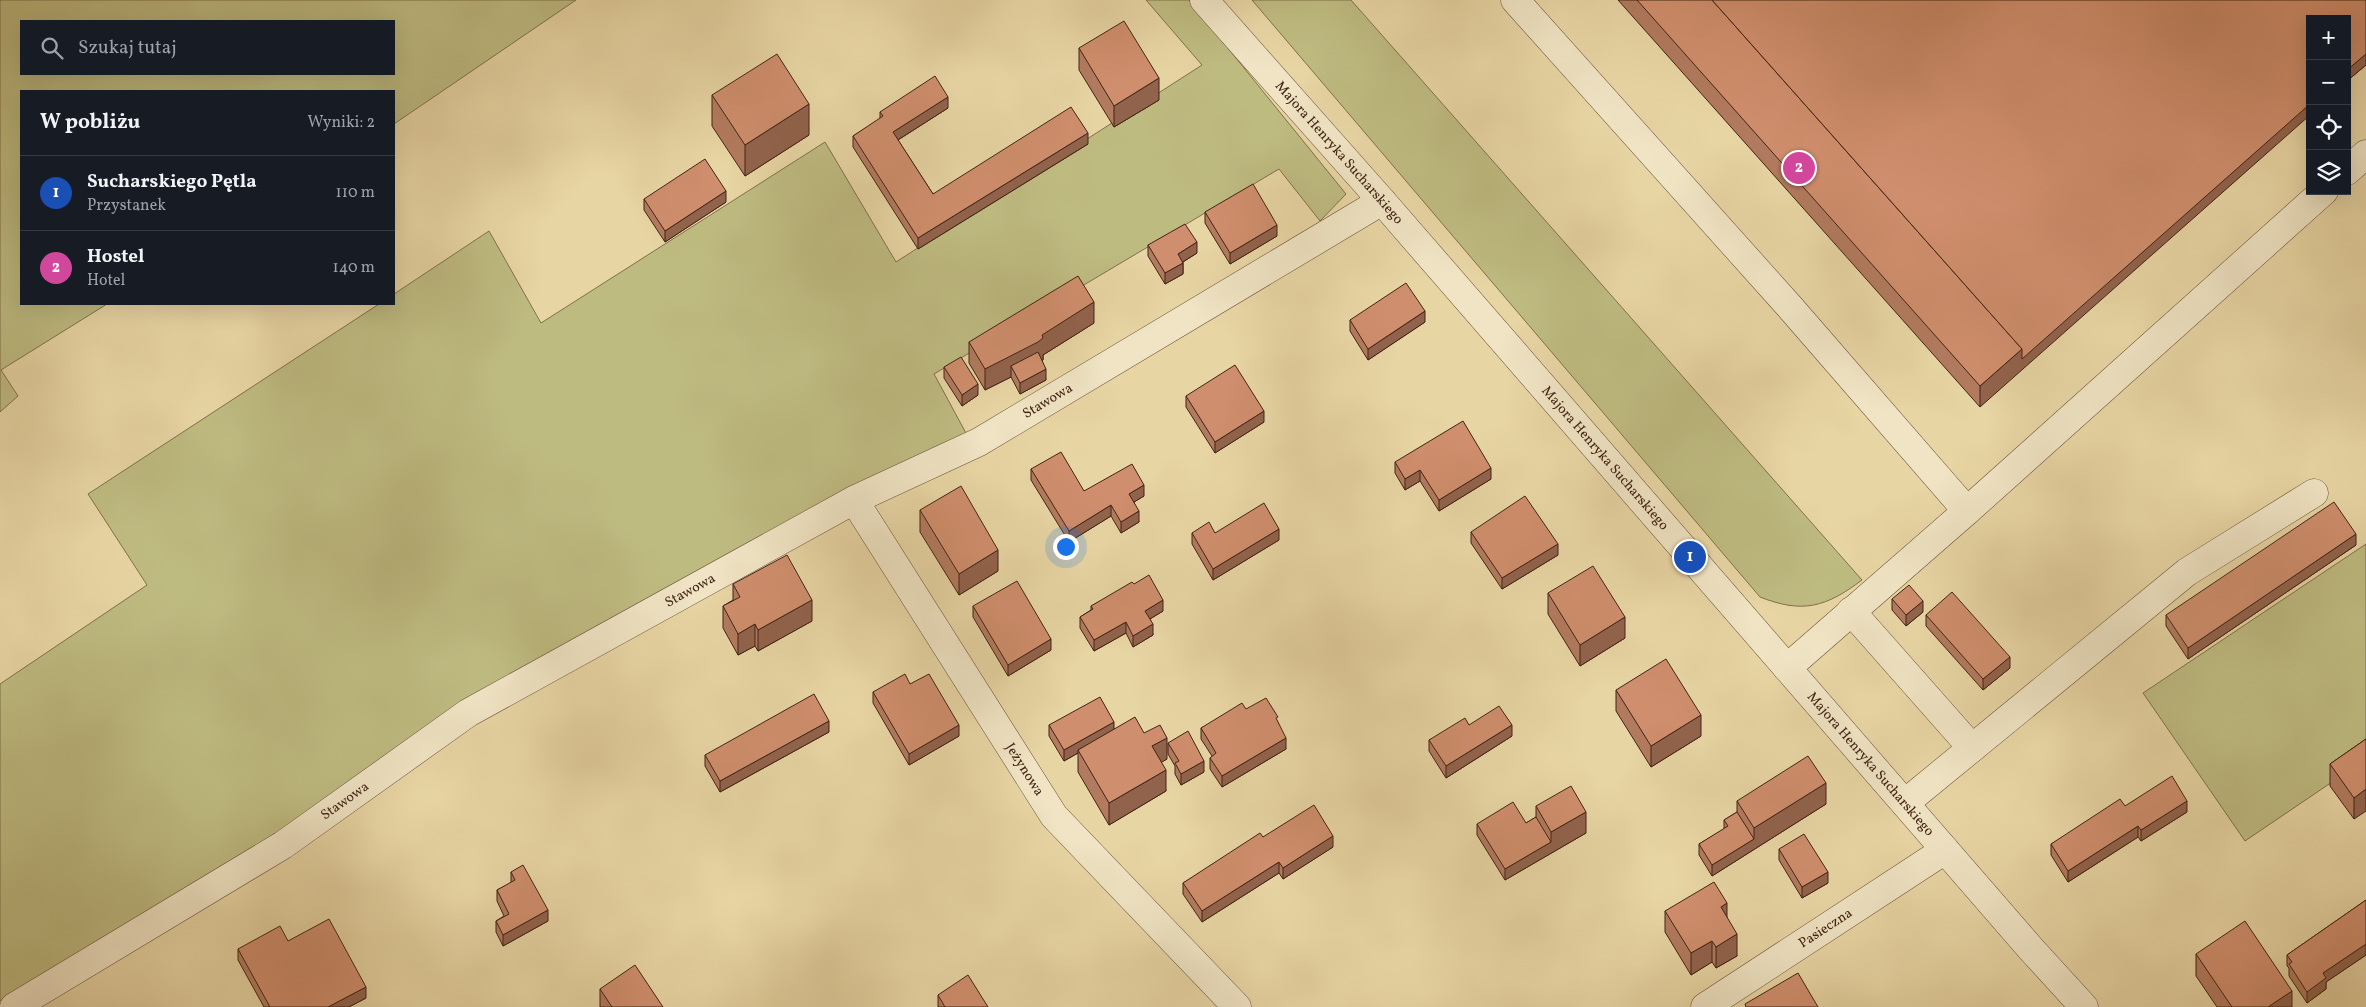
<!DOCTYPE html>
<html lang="pl">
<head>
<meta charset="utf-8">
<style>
  :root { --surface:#171b24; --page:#20242c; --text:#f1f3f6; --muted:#9ea1a6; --line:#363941; --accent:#0b8043 }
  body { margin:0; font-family:Vollkorn,serif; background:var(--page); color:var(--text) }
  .controls { position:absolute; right:15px; top:15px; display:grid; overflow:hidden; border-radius:0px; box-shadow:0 5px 20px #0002 }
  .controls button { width:45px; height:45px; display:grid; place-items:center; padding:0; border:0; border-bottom:1px solid var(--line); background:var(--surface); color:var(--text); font:25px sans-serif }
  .you { position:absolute; left:1065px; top:546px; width:18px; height:18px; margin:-12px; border:4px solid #fff; border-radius:50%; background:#1a73e8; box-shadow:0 0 0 8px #1a73e833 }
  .badge { display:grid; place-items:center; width:32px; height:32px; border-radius:50%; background:var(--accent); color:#fff; font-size:16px; font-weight:700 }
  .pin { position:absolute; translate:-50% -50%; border:2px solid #fff; box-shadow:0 1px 5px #0006 }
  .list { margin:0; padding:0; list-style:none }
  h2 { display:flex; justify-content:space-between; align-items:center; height:65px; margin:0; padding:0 20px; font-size:21px }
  h2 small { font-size:16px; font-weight:400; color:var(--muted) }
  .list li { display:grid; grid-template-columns:32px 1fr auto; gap:15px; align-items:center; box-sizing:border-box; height:75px; padding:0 20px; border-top:1px solid var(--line) }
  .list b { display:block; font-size:19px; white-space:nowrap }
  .list p { margin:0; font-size:16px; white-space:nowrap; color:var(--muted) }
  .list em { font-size:16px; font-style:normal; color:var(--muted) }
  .icon { flex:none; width:28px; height:28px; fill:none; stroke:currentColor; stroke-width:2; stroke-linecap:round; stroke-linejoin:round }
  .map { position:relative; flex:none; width:2366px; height:1007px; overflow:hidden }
  .search { position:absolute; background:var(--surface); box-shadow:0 5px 20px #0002; left:20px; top:20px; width:375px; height:55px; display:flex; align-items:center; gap:12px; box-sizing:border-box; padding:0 18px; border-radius:0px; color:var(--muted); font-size:19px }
  .panel { position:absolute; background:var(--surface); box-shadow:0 5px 20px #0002; left:20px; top:90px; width:375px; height:215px; border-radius:0px }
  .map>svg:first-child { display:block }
  .green { fill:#bebb81; stroke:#80704b; fill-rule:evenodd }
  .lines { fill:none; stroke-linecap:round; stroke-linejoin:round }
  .minor-casing { stroke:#6c5039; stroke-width:29 }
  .minor { stroke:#f0e4c4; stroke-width:28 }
  .wall { fill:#b27a5e; stroke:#422415 }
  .shaded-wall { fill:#91634c; stroke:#422415 }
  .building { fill:#cf8e6d; stroke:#422415 }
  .labels { text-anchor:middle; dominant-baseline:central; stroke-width:5; stroke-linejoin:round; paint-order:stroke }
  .street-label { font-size:14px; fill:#422415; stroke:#f0e4c4 }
</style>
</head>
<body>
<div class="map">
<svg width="2366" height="1007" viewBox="0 0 2366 1007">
  <rect width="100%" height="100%" fill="#e8d5a4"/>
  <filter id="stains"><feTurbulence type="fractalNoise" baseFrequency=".004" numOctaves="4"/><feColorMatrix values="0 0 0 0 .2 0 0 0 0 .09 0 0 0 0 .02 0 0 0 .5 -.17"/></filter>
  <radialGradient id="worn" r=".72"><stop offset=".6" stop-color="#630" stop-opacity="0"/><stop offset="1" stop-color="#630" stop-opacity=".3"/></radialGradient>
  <g class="green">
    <path d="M0 0H576L394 124V91H21V304H107L1 370 18 396 0 412ZM394 21V74H21V21Z"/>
    <polygon points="1146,0 1189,0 1346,194 1320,221 1279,169 934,374 967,435 0,1001 0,684 147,585 88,494 379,304 394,304 394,294 489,231 541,323 825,142 896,262 1202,65"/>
    <path d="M1252 0H1351L1862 580C1826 607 1803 614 1760 597Z"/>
    <polygon points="2366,544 2366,759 2245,841 2143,693"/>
  </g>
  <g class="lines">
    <defs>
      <g id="minor">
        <path id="s1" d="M1204 0 1382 201 2031 949 2084 1007"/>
        <polyline points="1515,0 1789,306 1967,511"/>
        <polyline points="2347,171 2366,154"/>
        <path id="s2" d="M854 500 1054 816 1237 1007"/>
        <polyline points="1851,611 1972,748"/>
        <polyline points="1787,668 1967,511 2324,191"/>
        <polyline points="1905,803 2187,572 2314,493"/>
        <path id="s3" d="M14 1007 283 845 468 713 854 500 979 442 1382 201"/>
        <path id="s4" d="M1705 1007 1945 850"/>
      </g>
    </defs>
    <use href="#minor" class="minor-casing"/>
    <use href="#minor" class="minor"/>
  </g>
  <g class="wall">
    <polygon points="1618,0 2366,0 2366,65 2347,81 2347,19 1980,407"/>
    <polygon points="1079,48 1159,100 1114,127 1079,70"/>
    <polygon points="712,95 809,135 745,176 712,126"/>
    <polygon points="948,108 898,140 933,194 1088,144 918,249 853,147 853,136 880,119 880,112"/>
    <polygon points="644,199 726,202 665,242 644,210"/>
    <polygon points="1205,212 1277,236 1230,264 1205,223"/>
    <polygon points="1148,245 1197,253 1183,262 1183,274 1165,284 1148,256"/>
    <polygon points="1350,320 1425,322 1368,360 1350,331"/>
    <polygon points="1094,323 1043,355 1043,360 1042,360 1046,380 1020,394 1011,377 985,390 969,363 969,342"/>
    <polygon points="944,367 978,395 962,406 944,378"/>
    <polygon points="1186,396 1264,422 1215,453 1186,407"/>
    <polygon points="1395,462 1491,479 1439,511 1420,481 1405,490 1395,473"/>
    <polygon points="1031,469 1084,491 1144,496 1134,502 1139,522 1121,533 1111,516 1069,542 1031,480"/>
    <polygon points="920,510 998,571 959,595 920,532"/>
    <polygon points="1471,532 1558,555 1502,589 1471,543"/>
    <polygon points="1192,533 1215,533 1279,540 1213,580 1192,544"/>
    <polygon points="2356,545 2188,659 2166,626 2166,615"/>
    <polygon points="733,584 812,621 758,651 755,646 738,655 723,628 723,606 733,600"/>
    <polygon points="1134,584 1163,611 1150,619 1153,635 1133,647 1126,633 1094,651 1080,628 1080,617 1091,610 1091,606"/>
    <polygon points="1548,593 1625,638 1580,666 1548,614"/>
    <polygon points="1892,599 1923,612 1906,626 1892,610"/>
    <polygon points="973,606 1051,650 1008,676 973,617"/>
    <polygon points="1926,615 2010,668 1983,690 1926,626"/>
    <polygon points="910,684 959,736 909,765 873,703 873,692"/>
    <polygon points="1616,690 1701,736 1651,767 1616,711"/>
    <polygon points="1246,709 1278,722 1286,749 1222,787 1210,769 1210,758 1212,756 1201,739 1201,728"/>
    <polygon points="1049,725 1114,729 1144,733 1167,759 1161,762 1166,791 1109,825 1078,772 1078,753 1064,761 1049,736"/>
    <polygon points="1469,725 1512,736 1446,778 1429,751 1429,740"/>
    <polygon points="829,732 720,792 705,766 705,755"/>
    <polygon points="2366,739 2354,819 2330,786 2330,764"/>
    <polygon points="1168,743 1204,772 1181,785 1175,774 1175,766 1168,754"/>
    <polygon points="1737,801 1826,804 1712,876 1699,855 1699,844 1724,829 1724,820 1737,812"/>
    <polygon points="1536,806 1586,833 1505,880 1477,835 1477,824 1526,823 1536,817"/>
    <polygon points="2125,806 2187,812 2141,841 2138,837 2068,882 2051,855 2051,844"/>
    <polygon points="1263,837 1333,847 1283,879 1279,873 1202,922 1183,894 1183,883"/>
    <polygon points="1779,849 1828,883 1802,898 1779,860"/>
    <polygon points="511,872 548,921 503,946 496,932 496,921 504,916 497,901 497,890 511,883"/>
    <polygon points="2366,900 2366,955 2326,982 2326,989 2307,1003 2289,976 2289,968 2287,966 2287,955"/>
    <polygon points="1665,911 1727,917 1737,956 1716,968 1712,962 1691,975 1665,932"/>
    <polygon points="288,941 366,998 349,1007 264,1007 238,960 238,949"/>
    <polygon points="2196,954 2292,1007 2217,1007 2196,976"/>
    <polygon points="600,989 663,1007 600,1007"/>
    <polygon points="938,995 988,1007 938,1007"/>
  </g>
  <g class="shaded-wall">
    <polygon points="2366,54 2366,65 2347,81 2347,70"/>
    <polygon points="1159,78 1159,100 1114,127 1114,106"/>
    <polygon points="948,97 948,108 893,143 893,132"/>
    <polygon points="809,104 809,135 745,176 745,145"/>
    <polygon points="2310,104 2310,115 1980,407 1980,386 2022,349"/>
    <polygon points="1088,133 1088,144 918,249 918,238"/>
    <polygon points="726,191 726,202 665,242 665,231"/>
    <polygon points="1277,225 1277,236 1230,264 1230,253"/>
    <polygon points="1197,242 1197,253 1178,265 1178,254"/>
    <polygon points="1183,263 1183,274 1165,284 1165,273"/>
    <polygon points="1094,302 1094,323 1043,355 1043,360 1038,363 1011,366 1011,377 985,390 985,369"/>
    <polygon points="1425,311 1425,322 1368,360 1368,349"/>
    <polygon points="1046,369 1046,380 1020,394 1020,383"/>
    <polygon points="978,384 978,395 962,406 962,395"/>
    <polygon points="1264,411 1264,422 1215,453 1215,442"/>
    <polygon points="1491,468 1491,479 1439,511 1439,500"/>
    <polygon points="1420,470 1420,481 1405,490 1405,479"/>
    <polygon points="1144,485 1144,496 1129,505 1129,494"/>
    <polygon points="1111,505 1111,516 1069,542 1069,531"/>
    <polygon points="1139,511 1139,522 1121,533 1121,522"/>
    <polygon points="1279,529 1279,540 1213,580 1213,569"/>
    <polygon points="2356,534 2356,545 2188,659 2188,648"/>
    <polygon points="1558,544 1558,555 1502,589 1502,578"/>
    <polygon points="998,550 998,571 959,595 959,574"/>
    <polygon points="812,600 812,621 758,651 758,630"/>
    <polygon points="1163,600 1163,611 1145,622 1145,611"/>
    <polygon points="1923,601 1923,612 1906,626 1906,615"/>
    <polygon points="1625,617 1625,638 1580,666 1580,645"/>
    <polygon points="1126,622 1126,633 1094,651 1094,640"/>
    <polygon points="755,624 755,646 738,655 738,634"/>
    <polygon points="1153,624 1153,635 1133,647 1133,636"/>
    <polygon points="1051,639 1051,650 1008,676 1008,665"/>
    <polygon points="2010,657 2010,668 1983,690 1983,679"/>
    <polygon points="1701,715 1701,736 1651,767 1651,746"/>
    <polygon points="829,721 829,732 720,792 720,781"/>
    <polygon points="1114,722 1114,733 1078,750 1078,753 1064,761 1064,750"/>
    <polygon points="959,725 959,736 909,765 909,754"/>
    <polygon points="1512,725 1512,736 1446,778 1446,766"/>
    <polygon points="1167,738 1167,759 1152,768 1152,746"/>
    <polygon points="1286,738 1286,749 1222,787 1222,776"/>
    <polygon points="1204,761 1204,772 1181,785 1181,774"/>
    <polygon points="1166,770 1166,791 1109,825 1109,803"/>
    <polygon points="1826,783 1826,804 1712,876 1712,865 1754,839 1754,828"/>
    <polygon points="2366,789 2366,811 2354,819 2354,798"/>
    <polygon points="2187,801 2187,812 2141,841 2141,830"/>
    <polygon points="1586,812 1586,833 1505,880 1505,869 1551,842 1551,832"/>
    <polygon points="2138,826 2138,837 2068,882 2068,871"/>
    <polygon points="1333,836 1333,847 1283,879 1283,868"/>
    <polygon points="1279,862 1279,873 1202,922 1202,911"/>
    <polygon points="1828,872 1828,883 1802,898 1802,887"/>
    <polygon points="1727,903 1727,924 1721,907"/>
    <polygon points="548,910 548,921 503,946 503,935"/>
    <polygon points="1737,934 1737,956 1716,968 1716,947"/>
    <polygon points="1712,941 1712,962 1691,975 1691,953"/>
    <polygon points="2366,944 2366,955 2326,982 2326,989 2307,1003 2307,992 2323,973"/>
    <polygon points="366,987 366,998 349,1007 328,1007"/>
    <polygon points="2292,991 2292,1007 2268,1007"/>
  </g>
  <g class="building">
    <polygon points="1637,0 1712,0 2022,349 1980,386"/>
    <polygon points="1712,0 2366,0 2366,54 2347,70 2347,19 2310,19 2310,104 2022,359 2022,349"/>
    <polygon points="1124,21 1159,78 1114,106 1079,48"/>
    <polygon points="777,54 809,104 745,145 712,95"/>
    <polygon points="935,76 948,97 893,132 933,194 1071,107 1088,133 918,238 853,136 883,116 880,112"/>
    <polygon points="705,159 726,191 665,231 644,199"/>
    <polygon points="1253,184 1277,225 1230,253 1205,212"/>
    <polygon points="1185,224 1197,242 1178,254 1183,263 1165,273 1148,245"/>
    <polygon points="1078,276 1094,302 1042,335 1043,338 1038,342 985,369 969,342"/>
    <polygon points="1406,283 1425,311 1368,349 1350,320"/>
    <polygon points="1038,352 1046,369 1020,383 1011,366"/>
    <polygon points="961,357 978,384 962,395 944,367"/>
    <polygon points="1235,365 1264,411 1215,442 1186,396"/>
    <polygon points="1463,421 1491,468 1439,500 1420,470 1405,479 1395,462"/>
    <polygon points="1061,452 1084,491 1132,464 1144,485 1129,494 1139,511 1121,522 1111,505 1069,531 1031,469"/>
    <polygon points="961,486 998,550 959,574 920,510"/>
    <polygon points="1525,496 1558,544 1502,578 1471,532"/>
    <polygon points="2334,502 2356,534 2188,648 2166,615"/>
    <polygon points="1264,503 1279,529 1213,569 1192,533 1209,522 1215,533"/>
    <polygon points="787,555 812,600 758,630 755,624 738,634 723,606 740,597 733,584"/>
    <polygon points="1593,566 1625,617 1580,645 1548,593"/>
    <polygon points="1149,575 1163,600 1145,611 1153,624 1133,636 1126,622 1094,640 1080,617 1093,609 1091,606 1132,582 1134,584"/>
    <polygon points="1017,581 1051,639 1008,665 973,606"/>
    <polygon points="1909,585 1923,601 1906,615 1892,599"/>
    <polygon points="1952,592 2010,657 1983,679 1926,615"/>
    <polygon points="1666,659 1701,715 1651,746 1616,690"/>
    <polygon points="905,674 910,684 929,674 959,725 909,754 873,692"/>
    <polygon points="814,694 829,721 720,781 705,755"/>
    <polygon points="1100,697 1114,722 1064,750 1049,725"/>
    <polygon points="1266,698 1278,717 1276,718 1286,738 1222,776 1210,758 1216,753 1201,728 1242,703 1246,709"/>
    <polygon points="1499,706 1512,725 1446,766 1429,740 1465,718 1469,725"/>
    <polygon points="1135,717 1144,733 1160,725 1167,738 1152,746 1166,770 1109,803 1078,750"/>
    <polygon points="1188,731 1204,761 1181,774 1175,763 1179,761 1168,743"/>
    <polygon points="2366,739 2366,789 2354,798 2330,764"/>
    <polygon points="1808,756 1826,783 1754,828 1737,801"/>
    <polygon points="2172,776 2187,801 2141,830 2138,826 2068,871 2051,844 2120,799 2125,806"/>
    <polygon points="1571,786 1586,812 1551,832 1536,806"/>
    <polygon points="1513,802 1526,823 1536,817 1551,842 1505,869 1477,824"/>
    <polygon points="1314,805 1333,836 1283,868 1279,862 1202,911 1183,883 1260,833 1263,837"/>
    <polygon points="1737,812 1754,839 1712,865 1699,844 1728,826 1724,820"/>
    <polygon points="1804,834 1828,872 1802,887 1779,849"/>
    <polygon points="523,865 548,910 503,935 496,921 509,914 497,890 515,880 511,872"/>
    <polygon points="1714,882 1727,903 1721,907 1737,934 1716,947 1712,941 1691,953 1665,911"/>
    <polygon points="2366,900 2366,944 2323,973 2326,978 2307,992 2289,964 2292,962 2287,955"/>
    <polygon points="329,919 366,987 328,1007 270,1007 238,949 280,926 288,941"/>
    <polygon points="2245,921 2292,991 2268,1007 2232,1007 2196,954"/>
    <polygon points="635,965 663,1007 612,1007 600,989"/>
    <polygon points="1798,973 1818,1007 1746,1007 1745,1004"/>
    <polygon points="968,975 988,1007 945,1007 938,995"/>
  </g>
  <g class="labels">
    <g class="street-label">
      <text stroke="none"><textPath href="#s1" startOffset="204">Majora Henryka Sucharskiego</textPath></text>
      <text stroke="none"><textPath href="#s3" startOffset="1200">Stawowa</textPath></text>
      <text stroke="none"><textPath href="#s1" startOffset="609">Majora Henryka Sucharskiego</textPath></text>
      <text stroke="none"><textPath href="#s3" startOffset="795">Stawowa</textPath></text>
      <text stroke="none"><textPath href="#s1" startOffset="1014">Majora Henryka Sucharskiego</textPath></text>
      <text stroke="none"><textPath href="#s2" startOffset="319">Jeżynowa</textPath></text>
      <text stroke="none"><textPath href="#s3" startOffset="390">Stawowa</textPath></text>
      <text stroke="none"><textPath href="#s4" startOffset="144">Pasieczna</textPath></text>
    </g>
  </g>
  <rect width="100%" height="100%" filter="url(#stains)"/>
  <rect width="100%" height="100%" fill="url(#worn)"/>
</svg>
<div class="controls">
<button>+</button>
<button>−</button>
<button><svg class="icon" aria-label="locate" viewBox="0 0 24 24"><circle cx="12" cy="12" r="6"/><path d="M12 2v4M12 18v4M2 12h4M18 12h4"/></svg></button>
<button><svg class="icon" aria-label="layers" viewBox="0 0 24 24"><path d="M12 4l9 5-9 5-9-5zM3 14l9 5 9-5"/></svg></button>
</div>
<div class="you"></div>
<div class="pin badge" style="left:1690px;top:557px;background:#1a4fb4">1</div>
<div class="pin badge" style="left:1799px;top:168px;background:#d1479c">2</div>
<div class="search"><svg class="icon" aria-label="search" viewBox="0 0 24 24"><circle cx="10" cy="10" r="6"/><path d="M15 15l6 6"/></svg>Szukaj tutaj</div>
<section class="panel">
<h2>W pobliżu<small>Wyniki: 2</small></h2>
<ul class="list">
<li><span class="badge" style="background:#1a4fb4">1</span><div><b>Sucharskiego Pętla</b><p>Przystanek</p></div><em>110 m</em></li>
<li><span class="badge" style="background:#d1479c">2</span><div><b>Hostel</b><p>Hotel</p></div><em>140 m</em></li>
</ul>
</section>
</div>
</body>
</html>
